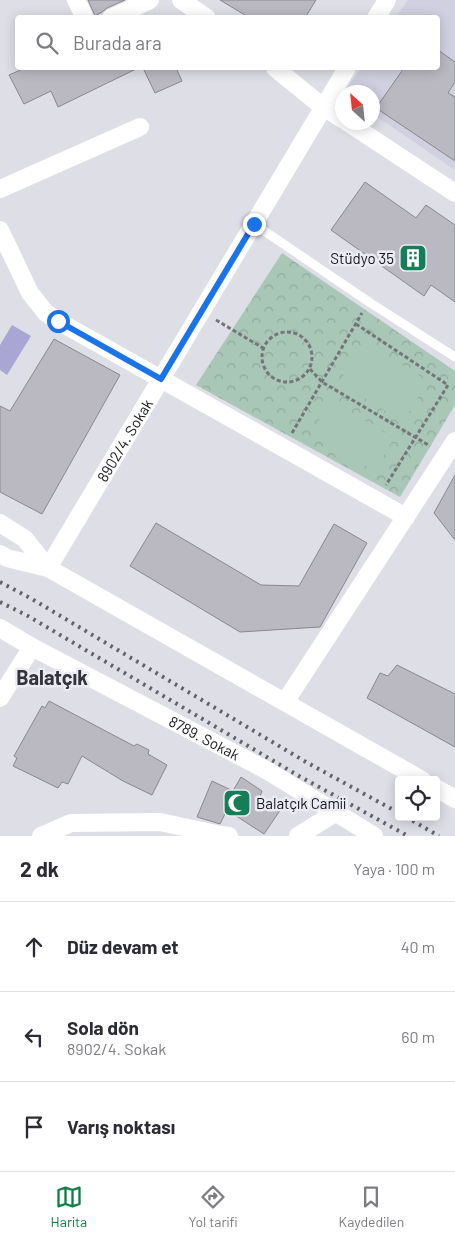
<!DOCTYPE html>
<html lang="tr">
<head>
<meta charset="utf-8">
<style>
  :root { --surface:#fff; --page:#f2f2f3; --text:#2b2b33; --muted:#7c7c81; --line:#e1e1e2; --accent:#0b8043 }
  body { margin:0; font-family:Barlow,sans-serif; background:var(--page); color:var(--text) }
  .controls { position:absolute; right:15px; bottom:15px; display:grid; overflow:hidden; border-radius:5px; box-shadow:0 2px 12px #0003 }
  .controls button { width:45px; height:45px; display:grid; place-items:center; padding:0; border:0; border-bottom:1px solid var(--line); background:var(--surface); color:var(--text); font:25px sans-serif }
  .compass { position:absolute; left:335px; top:85px; width:45px; height:45px; border-radius:50%; background:var(--surface); box-shadow:0 2px 12px #0003; rotate:333deg }
  .stop { position:absolute; width:15px; height:15px; margin:-11px; border:4px solid #1a73e8; border-radius:50%; background:#fff }
  .stop.end { background:#1a73e8; border-color:#fff; box-shadow:0 1px 5px #0008 }
  .list { margin:0; padding:0; list-style:none }
  h2 { display:flex; justify-content:space-between; align-items:center; height:65px; margin:0; padding:0 20px; font-size:21px }
  h2 small { font-size:16px; font-weight:400; color:var(--muted) }
  .list li { display:grid; grid-template-columns:32px 1fr auto; gap:15px; align-items:center; box-sizing:border-box; height:90px; padding:0 20px; border-top:1px solid var(--line) }
  .list b { display:block; font-size:19px; white-space:nowrap }
  .list p { margin:0; font-size:16px; white-space:nowrap; color:var(--muted) }
  .list em { font-size:16px; font-style:normal; color:var(--muted) }
  .icon { flex:none; width:28px; height:28px; fill:none; stroke:currentColor; stroke-width:2; stroke-linecap:round; stroke-linejoin:round }
  .map { position:relative; flex:none; width:455px; height:836px; overflow:hidden }
  .search { position:absolute; background:var(--surface); box-shadow:0 2px 12px #0003; left:15px; right:15px; top:15px; height:55px; display:flex; align-items:center; gap:12px; box-sizing:border-box; padding:0 18px; border-radius:5px; color:var(--muted); font-size:19px }
  .sheet { height:335px; background:var(--surface) }
  nav { display:flex; justify-content:space-around; align-items:center; box-sizing:border-box; height:70px; border-top:1px solid var(--line); background:var(--surface); font-size:14px; color:var(--muted) }
  nav a { display:grid; justify-items:center; gap:2px }
  nav .on { color:var(--accent) }
  .map>svg:first-child { display:block }
  .built { fill:#d1d0e0 }
  .park { fill:url(#park-crowns) }
  .pitch { fill:#a8c7b7 }
  .water { fill:#a9a6d4 }
  .building { fill:#bab9c2; stroke:#898891 }
  .lines { fill:none; stroke-linecap:round; stroke-linejoin:round }
  .path { stroke:#747479; stroke-width:3; stroke-dasharray:4 2.5; stroke-linecap:butt }
  .lane { stroke:#fff; stroke-width:9 }
  .street { stroke:#fff; stroke-width:18 }
  .rail { stroke:#626267; stroke-width:4; stroke-dasharray:2.5 5; stroke-linecap:butt }
  .route { stroke:#1a73e8; stroke-width:6 }
  .labels { text-anchor:middle; dominant-baseline:central; stroke-width:5; stroke-linejoin:round; paint-order:stroke }
  .poi-label { font-size:15px; fill:#151518; stroke:#ebebf4; text-anchor:end }
  .street-label { font-size:15px; fill:#151518; stroke:#ebebf4 }
  .district-label { font-size:20px; font-weight:bold; fill:#333339; stroke:#ebebf4 }
</style>
</head>
<body>
<div class="map">
<svg width="455" height="836" viewBox="0 0 455 836">
  <defs>
    <pattern id="park-crowns" width="20" height="18" patternUnits="userSpaceOnUse" patternTransform="scale(1.25)"><rect width="20" height="18" fill="#a8c7b7"/><path d="M2 6a3 3 0 1 1 6 0M12 15a3 3 0 1 1 6 0" fill="none" stroke="#90aa9d"/></pattern>
  </defs>
  <rect width="100%" height="100%" fill="#dedee7"/>
  <polygon class="built" points="408,0 455,0 455,170 373,114 372,92 344,92 361,68 438,68 438,18 396,17"/>
  <polygon class="park" points="282,253 455,371 455,405 400,497 196,385"/>
  <g class="pitch">
    <polygon points="364,342 428,381 403,422 339,382"/>
    <polygon points="330,401 394,438 375,471 311,435"/>
  </g>
  <polygon class="water" points="12,325 31,336 7,375 0,370 0,345"/>
  <g class="building">
    <polygon points="88,0 125,0 107,8 102,12 95,16"/>
    <polygon points="220,0 316,0 305,18 250,18"/>
    <polygon points="438,50 455,62 455,82 448,93 455,97 455,161 376,108 404,68 438,68"/>
    <polygon points="25,68 138,68 58,107 51,91 24,104 9,75"/>
    <polygon points="143,68 176,68 182,81 155,93"/>
    <polygon points="365,182 416,218 426,205 455,225 455,302 431,285 424,296 331,230"/>
    <polygon points="54,339 120,375 42,514 0,492 0,406 10,411"/>
    <polygon points="455,475 455,540 434,513"/>
    <polygon points="156,523 261,585 299,586 334,524 367,543 320,627 240,632 130,566"/>
    <polygon points="397,665 455,694 455,747 367,698 380,673 388,676"/>
    <polygon points="49,701 134,746 137,744 149,750 148,754 167,765 152,795 123,781 82,756 68,784 62,782 58,788 13,766 17,758 14,756 42,706 45,708"/>
    <polygon points="241,777 262,791 260,796 281,809 264,834 227,810 220,824 197,817 212,781 233,791"/>
  </g>
  <g class="lines">
    <g class="path">
      <polyline points="216,320 263,348"/>
      <polyline points="356,324 448,385 386,485"/>
      <circle cx="287" cy="357" r="25"/>
      <polyline points="310,369 322,382 430,446"/>
      <polyline points="292,433 362,313"/>
    </g>
    <polyline class="lane" points="254,224 369,302 455,357"/>
    <g class="street">
      <polyline points="76,0 85,18"/>
      <polyline points="181,0 207,18"/>
      <polyline points="111,18 150,0"/>
      <polyline points="376,18 387,0"/>
      <polyline points="275,68 323,107 342,119"/>
      <polyline points="347,122 455,193"/>
      <polyline points="0,189 140,127"/>
      <polyline points="0,230 30,293 46,313 58,321 406,517"/>
      <polyline points="0,523 25,539 48,568"/>
      <polyline points="0,554 7,558 48,568 422,780"/>
      <path id="s1" d="M48 568 347 68"/>
      <path id="s2" d="M0 628 32 647 268 771 374 836"/>
      <polyline points="0,698 32,647"/>
      <polyline points="285,702 455,441"/>
      <polyline points="436,788 455,799"/>
      <polyline points="41,836 71,823 160,822 221,835 229,836"/>
      <polyline points="298,836 335,813"/>
    </g>
    <g class="rail">
      <polyline points="0,582 32,599 306,762 399,813"/>
      <polyline points="0,602 28,616 299,776 408,836"/>
      <polyline points="406,817 439,836"/>
    </g>
  </g>
  <g class="lines">
    <polyline class="route" points="58,321 161,379 254,224"/>
  </g>
  <defs>
    <symbol id="building-square" viewBox="-11 -11 22 22"><rect x="-9" y="-9" width="18" height="18" rx="4" fill="#157e59" stroke="#ebebf4"/><path d="M-4-6H4V6H1V3H-1V6H-4ZM-2.5-4.3h1.7v1.8h-1.7ZM.8-4.3h1.7v1.8H.8ZM-2.5-1h1.7V.8h-1.7ZM.8-1h1.7V.8H.8Z" fill="#fff"/></symbol>
    <symbol id="mosque-square" viewBox="-11 -11 22 22"><rect x="-9" y="-9" width="18" height="18" rx="4" fill="#157e59" stroke="#ebebf4"/><path d="M3.5-4.9A6 6 0 1 0 3.5 4.9A5 5 0 1 1 3.5-4.9Z" fill="#fff"/></symbol>
  </defs>
  <g fill-rule="evenodd">
    <use href="#building-square" x="397" y="242" width="32" height="32"/>
    <use href="#mosque-square" x="221" y="787" width="32" height="32"/>
  </g>
  <g class="labels">
    <g class="poi-label">
      <text x="394" y="258">Stüdyo 35</text>
      <text x="256" y="803" text-anchor="start">Balatçık Camii</text>
    </g>
    <g class="street-label">
      <text stroke="none"><textPath href="#s1" startOffset="149">8902/4. Sokak</textPath></text>
      <text stroke="none"><textPath href="#s2" startOffset="232">8789. Sokak</textPath></text>
    </g>
    <g class="district-label">
      <text x="52" y="677">Balatçık</text>
    </g>
  </g>
</svg>
<div class="controls">
<button><svg class="icon" aria-label="locate" viewBox="0 0 24 24"><circle cx="12" cy="12" r="6"/><path d="M12 2v4M12 18v4M2 12h4M18 12h4"/></svg></button>
</div>
<svg class="compass" viewBox="-18 -18 36 36"><path d="M0-13l5 13h-10z" fill="#e53935"/><path d="M0 13l5-13h-10z" fill="#7c7c81"/></svg>
<div class="stop" style="left:58px;top:321px"></div>
<div class="stop end" style="left:254px;top:224px"></div>
<div class="search"><svg class="icon" aria-label="search" viewBox="0 0 24 24"><circle cx="10" cy="10" r="6"/><path d="M15 15l6 6"/></svg>Burada ara</div>
</div>
<section class="sheet">
<h2>2 dk<small>Yaya · 100 m</small></h2>
<ul class="list">
<li><svg class="icon" aria-label="ahead" viewBox="0 0 24 24"><path d="M12 20V5M6 11l6-6 6 6"/></svg><div><b>Düz devam et</b></div><em>40 m</em></li>
<li><svg class="icon" aria-label="left" viewBox="0 0 24 24"><path d="M17 20v-9H6M10 6l-5 5 5 5"/></svg><div><b>Sola dön</b><p>8902/4. Sokak</p></div><em>60 m</em></li>
<li><svg class="icon" aria-label="arrive" viewBox="0 0 24 24"><path d="M6 21V4h12l-3 4 3 4H6"/></svg><div><b>Varış noktası</b></div></li>
</ul>
</section>
<nav>
<a class="on"><svg class="icon" aria-label="map" viewBox="0 0 24 24"><path d="M3 6l6-2 6 2 6-2v14l-6 2-6-2-6 2zM9 4v14M15 6v14"/></svg>Harita</a>
<a><svg class="icon" aria-label="directions" viewBox="0 0 24 24"><path d="M12 3l9 9-9 9-9-9zM9 14v-3h6M13 9l2 2-2 2"/></svg>Yol tarifi</a>
<a><svg class="icon" aria-label="saved" viewBox="0 0 24 24"><path d="M7 4h10v16l-5-4-5 4z"/></svg>Kaydedilen</a>
</nav>
</body>
</html>
